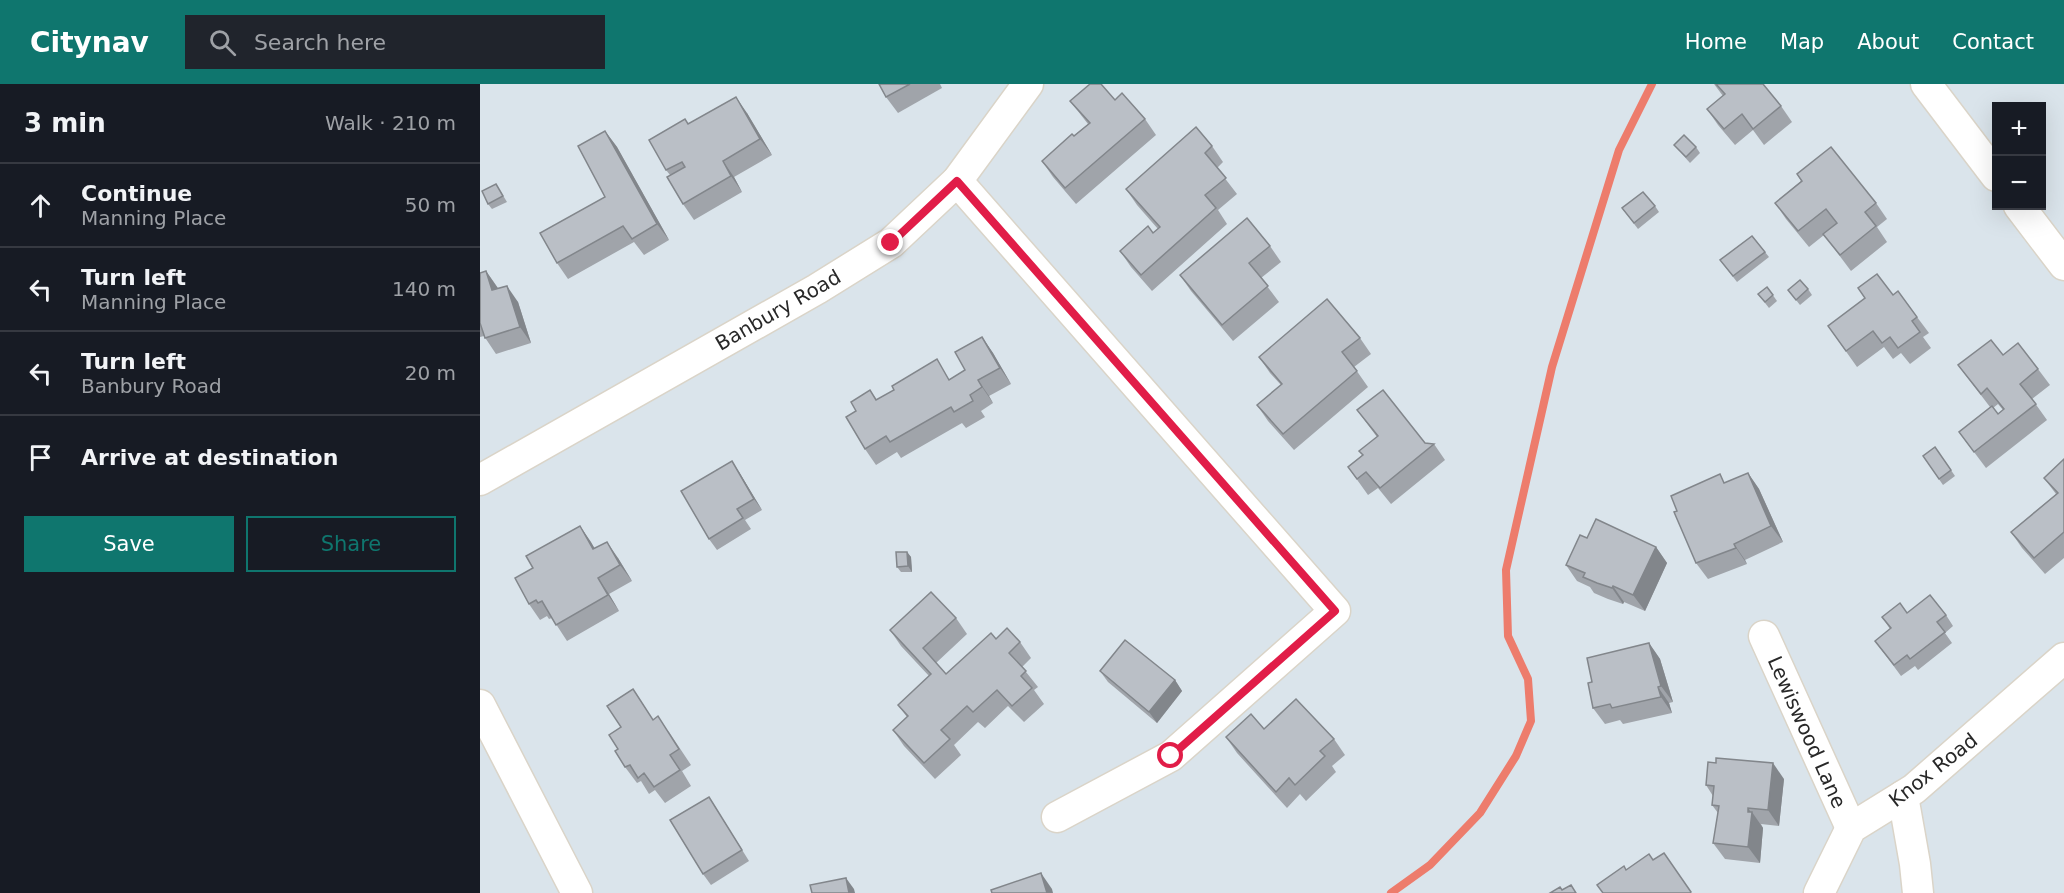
<!DOCTYPE html>
<html lang="en">
<head>
<meta charset="utf-8">
<style>
  :root { --surface:#171b24; --page:#20242c; --text:#f1f3f6; --muted:#9ea1a6; --line:#363941; --accent:#0f766e }
  body { margin:0; font-family:"DejaVu Sans",sans-serif; background:var(--page); color:var(--text) }
  .controls { position:absolute; right:18px; top:18px; display:grid; overflow:hidden; border-radius:0px; box-shadow:0 6px 24px #0002 }
  .controls button { width:54px; height:54px; display:grid; place-items:center; padding:0; border:0; border-bottom:2px solid var(--line); background:var(--surface); color:var(--text); font:30px sans-serif }
  .stop { position:absolute; width:18px; height:18px; margin:-14px; border:4px solid #e11d48; border-radius:50%; background:#fff }
  .stop.end { background:#e11d48; border-color:#fff; box-shadow:0 2px 6px #0008 }
  .list { margin:0; padding:0; list-style:none }
  h2 { display:flex; justify-content:space-between; align-items:center; height:78px; margin:0; padding:0 24px; font-size:26px }
  h2 small { font-size:20px; font-weight:400; color:var(--muted) }
  .list li { display:grid; grid-template-columns:39px 1fr auto; gap:18px; align-items:center; box-sizing:border-box; height:84px; padding:0 24px; border-top:2px solid var(--line) }
  .list b { display:block; font-size:22px; white-space:nowrap }
  .list p { margin:0; font-size:20px; white-space:nowrap; color:var(--muted) }
  .list em { font-size:20px; font-style:normal; color:var(--muted) }
  .actions { display:flex; gap:12px; padding:18px 24px }
  .actions a { flex:1; padding:14px 0; border:2px solid var(--accent); border-radius:0px; text-align:center; font-size:21px; color:var(--accent) }
  .actions .main { background:var(--accent); color:#fff }
  .icon { flex:none; width:33px; height:33px; fill:none; stroke:currentColor; stroke-width:2; stroke-linecap:round; stroke-linejoin:round }
  .map { position:relative; flex:none; width:1584px; height:809px; overflow:hidden }
  header { display:flex; align-items:center; gap:36px; box-sizing:border-box; height:84px; padding:0 30px; background:var(--accent); color:#fff }
  header strong { font-size:28px }
  nav { display:flex; gap:33px; margin-inline-start:auto; font-size:21px }
  .search { width:420px; height:54px; background:var(--page); display:flex; align-items:center; gap:15px; box-sizing:border-box; padding:0 21px; border-radius:0px; color:var(--muted); font-size:22px }
  main { display:flex }
  aside { flex:1; background:var(--surface) }
  .map>svg:first-child { display:block }
  .lines { fill:none; stroke-linecap:round; stroke-linejoin:round }
  .stream { stroke:#ed7c6c; stroke-width:8 }
  .minor-casing { stroke:#dad4c8; stroke-width:33 }
  .minor { stroke:#fff; stroke-width:30 }
  .wall { fill:#a0a4aa; fill-rule:evenodd }
  .shaded-wall { fill:#82868b }
  .building { fill:#babfc6; stroke:#82868b; stroke-width:1.5 }
  .route { stroke:#e11d48; stroke-width:8 }
  .labels { text-anchor:middle; dominant-baseline:central; stroke-width:4.5; stroke-linejoin:round; paint-order:stroke }
  .street-label { font-size:20px; fill:#282828; stroke:#fff }
</style>
</head>
<body>
<header>
<strong>Citynav</strong>
<div class="search"><svg class="icon" aria-label="search" viewBox="0 0 24 24"><circle cx="10" cy="10" r="6"/><path d="M15 15l6 6"/></svg>Search here</div>
<nav><a>Home</a><a>Map</a><a>About</a><a>Contact</a></nav>
</header>
<main>
<aside>
<h2>3 min<small>Walk · 210 m</small></h2>
<ul class="list">
<li><svg class="icon" aria-label="ahead" viewBox="0 0 24 24"><path d="M12 20V5M6 11l6-6 6 6"/></svg><div><b>Continue</b><p>Manning Place</p></div><em>50 m</em></li>
<li><svg class="icon" aria-label="left" viewBox="0 0 24 24"><path d="M17 20v-9H6M10 6l-5 5 5 5"/></svg><div><b>Turn left</b><p>Manning Place</p></div><em>140 m</em></li>
<li><svg class="icon" aria-label="left" viewBox="0 0 24 24"><path d="M17 20v-9H6M10 6l-5 5 5 5"/></svg><div><b>Turn left</b><p>Banbury Road</p></div><em>20 m</em></li>
<li><svg class="icon" aria-label="arrive" viewBox="0 0 24 24"><path d="M6 21V4h12l-3 4 3 4H6"/></svg><div><b>Arrive at destination</b></div></li>
</ul>
<div class="actions"><a class="main">Save</a><a>Share</a></div>
</aside>
<div class="map">
<svg width="1584" height="809" viewBox="0 0 1584 809">
  <rect width="100%" height="100%" fill="#dae4eb"/>
  <g class="lines">
    <polyline class="stream" points="911,809 950,781 1000,729 1036,672 1051,637 1048,595 1028,552 1026,486 1072,283 1139,66 1172,0"/>
    <defs>
      <g id="minor">
        <polyline points="1446,0 1516,92"/>
        <polyline points="477,97 855,527 691,672 577,733"/>
        <polyline points="1539,122 1584,181"/>
        <polyline points="0,396 337,205 411,159 477,97 548,0"/>
        <polyline points="1284,552 1371,744"/>
        <polyline points="0,621 97,809"/>
        <polyline points="1423,712 1435,780 1438,809"/>
        <polyline points="1339,809 1371,744 1434,705 1584,574"/>
      </g>
    </defs>
    <use href="#minor" class="minor-casing"/>
    <use href="#minor" class="minor"/>
  </g>
  <g class="wall">
    <polygon points="399,0 460,0 462,4 418,29 406,13"/>
    <polygon points="1234,0 1283,0 1301,22 1312,38 1284,61 1273,46 1255,61 1238,41 1227,25 1243,12"/>
    <polygon points="635,16 665,35 676,51 596,120 573,93 562,77 608,40 590,17"/>
    <polygon points="267,29 292,71 254,93 262,108 214,136 203,120 190,91 186,86 209,40"/>
    <polygon points="125,47 137,63 189,156 164,171 154,158 88,195 77,179 125,113"/>
    <polygon points="1194,61 1216,63 1220,69 1210,79"/>
    <polygon points="732,62 743,78 737,84 757,110 738,126 747,140 672,207 651,183 640,167 673,149 678,145 657,121 646,105"/>
    <polygon points="1317,90 1396,119 1407,135 1397,143 1407,158 1371,187 1344,151 1329,163 1306,135 1295,119 1321,97"/>
    <polygon points="16,100 27,118 12,125 8,120"/>
    <polygon points="1175,122 1179,128 1158,145 1142,124"/>
    <polygon points="1272,152 1289,173 1257,198 1240,176"/>
    <polygon points="790,162 801,178 781,194 799,218 753,257 711,207 700,191"/>
    <polygon points="6,187 18,204 38,218 51,259 16,270 4,252 0,253 0,189"/>
    <polygon points="1287,203 1297,217 1289,224 1278,210"/>
    <polygon points="1328,205 1332,211 1320,221 1308,206"/>
    <polygon points="1413,211 1437,233 1449,249 1443,253 1451,264 1430,280 1421,269 1413,275 1404,263 1377,283 1348,242"/>
    <polygon points="502,253 513,269 531,300 509,312 513,319 501,327 505,333 486,344 482,339 421,374 417,368 396,381 385,365 376,327 390,306 397,316 470,295 485,286"/>
    <polygon points="880,254 891,270 874,283 888,303 814,366 788,337 777,321 801,301 790,289 779,273"/>
    <path d="M1523 271 1558 285 1570 301 1552 315 1567 336 1506 384 1479 348 1510 323 1478 281ZM1518 320 1523 326 1518 330 1513 324Z"/>
    <polygon points="877,326 945,359 954,360 965,376 911,420 898,404 888,411 868,383 882,371 897,353"/>
    <polygon points="1455,363 1475,392 1463,401 1443,372"/>
    <polygon points="1584,375 1584,474 1565,490 1542,464 1531,448 1576,410 1564,394"/>
    <polygon points="259,388 282,426 265,436 271,445 237,466 229,455"/>
    <polygon points="1268,389 1279,405 1303,458 1265,476 1267,480 1228,495 1216,479 1197,427 1246,398"/>
    <polygon points="100,442 115,465 138,474 152,497 129,510 139,527 87,557 72,534 69,535 67,532 60,536 49,520 53,484"/>
    <polygon points="1107,454 1176,463 1187,479 1165,527 1144,518 1143,520 1128,515 1114,509 1110,503 1097,497 1086,481"/>
    <polygon points="427,468 431,473 432,488 421,488 417,483"/>
    <polygon points="1427,529 1466,531 1473,542 1465,549 1472,559 1438,586 1435,582 1421,592 1395,557 1410,545 1402,533"/>
    <polygon points="476,534 487,550 456,579 466,590 516,555 540,558 551,574 542,583 558,603 554,606 564,620 544,638 528,622 505,644 498,638 474,661 481,671 455,695 424,662 413,646 427,633 418,621 449,592 421,562 410,546"/>
    <polygon points="1169,559 1180,575 1193,618 1189,619 1192,629 1143,640 1140,636 1125,640 1113,624 1112,598"/>
    <polygon points="620,587 695,596 702,607 677,639 628,598"/>
    <polygon points="153,605 173,636 189,648 211,681 202,687 211,702 185,719 175,706 169,710 161,697 157,699 145,683 138,665 141,643"/>
    <polygon points="784,645 854,655 865,671 852,682 856,688 826,717 820,710 807,724 757,669 746,653"/>
    <polygon points="1304,695 1299,742 1281,740 1283,744 1280,779 1245,775 1233,759 1238,729 1232,721 1233,712 1226,701"/>
    <polygon points="229,713 269,777 231,801 223,790"/>
  </g>
  <g class="shaded-wall">
    <polygon points="256,13 267,29 292,71 280,55"/>
    <polygon points="125,47 137,63 189,156 177,140"/>
    <polygon points="243,77 254,93 262,108 251,92"/>
    <polygon points="6,187 17,203 23,222 12,206"/>
    <polygon points="27,202 38,218 51,259 40,243"/>
    <polygon points="502,253 513,269 531,300 520,284"/>
    <polygon points="498,296 509,312 513,319 502,303"/>
    <polygon points="252,377 259,388 282,426 274,415"/>
    <polygon points="1268,389 1279,405 1303,458 1291,442"/>
    <polygon points="100,442 111,458 124,481 113,465"/>
    <polygon points="127,458 138,474 152,497 140,481"/>
    <polygon points="1254,460 1265,476 1267,480 1256,464"/>
    <polygon points="1176,463 1187,479 1165,527 1153,511"/>
    <polygon points="427,468 431,473 432,488 428,482"/>
    <polygon points="118,494 129,510 139,527 128,511"/>
    <polygon points="1133,502 1144,518 1143,520 1132,504"/>
    <polygon points="1169,559 1180,575 1193,618 1181,602"/>
    <polygon points="695,596 702,607 677,639 669,628"/>
    <polygon points="1178,603 1189,619 1192,629 1181,613"/>
    <polygon points="1293,679 1304,695 1299,742 1288,726"/>
    <polygon points="1268,724 1272,730 1272,728 1283,744 1280,779 1268,763"/>
    <polygon points="561,789 572,805 573,809 567,809"/>
    <polygon points="366,794 374,805 375,809 369,809"/>
  </g>
  <g class="building">
    <polygon points="399,0 430,0 406,13"/>
    <polygon points="610,0 621,0 635,16 642,9 665,35 585,104 562,77 592,50 594,52 610,39 590,17"/>
    <polygon points="1236,0 1283,0 1301,22 1273,45 1262,30 1244,45 1227,25 1245,10"/>
    <polygon points="256,13 280,55 243,77 251,92 203,120 187,93 205,83 202,78 186,86 169,56 205,35 208,40"/>
    <polygon points="716,43 732,62 725,69 746,94 725,111 736,124 661,191 640,167 668,142 673,149 680,143 646,105"/>
    <polygon points="125,47 177,140 152,155 143,142 77,179 60,149 125,113 98,62"/>
    <polygon points="1204,51 1216,63 1206,73 1194,61"/>
    <polygon points="1351,63 1396,119 1385,128 1396,142 1360,171 1343,150 1357,139 1346,125 1318,147 1295,119 1322,97 1317,90"/>
    <polygon points="16,100 23,112 8,120 2,107"/>
    <polygon points="1163,108 1175,122 1154,139 1142,124"/>
    <polygon points="767,134 790,162 769,179 788,202 742,241 700,191"/>
    <polygon points="1272,152 1285,168 1253,192 1240,176"/>
    <polygon points="6,187 12,206 27,202 40,243 5,254 0,239 0,189"/>
    <polygon points="1397,190 1413,211 1418,207 1437,233 1432,237 1440,248 1418,264 1410,253 1402,259 1393,247 1366,267 1348,242 1385,214 1378,204"/>
    <polygon points="1320,196 1328,205 1316,216 1308,206"/>
    <polygon points="1287,203 1293,211 1285,218 1278,210"/>
    <polygon points="847,215 880,254 862,268 877,287 803,350 777,321 802,300 779,273"/>
    <polygon points="502,253 520,284 498,296 502,303 490,311 493,317 474,328 471,323 410,358 406,352 385,365 366,333 376,327 371,318 390,306 396,316 414,306 412,302 457,275 469,296 485,286 475,268"/>
    <polygon points="1511,256 1523,271 1538,259 1558,285 1540,300 1556,320 1494,368 1479,348 1512,322 1518,330 1524,325 1507,304 1501,310 1478,281"/>
    <polygon points="903,306 945,359 954,360 900,404 886,388 877,395 868,383 883,371 879,367 898,352 877,326"/>
    <polygon points="1455,363 1471,386 1459,395 1443,372"/>
    <polygon points="1584,375 1584,448 1554,474 1531,448 1578,409 1564,394"/>
    <polygon points="252,377 274,415 257,425 263,434 229,455 201,407"/>
    <polygon points="1268,389 1291,442 1254,460 1256,464 1216,479 1194,428 1197,427 1191,412 1240,390 1244,399"/>
    <polygon points="1116,435 1176,463 1153,511 1133,502 1132,504 1117,499 1103,493 1105,489 1086,481 1100,451 1107,454"/>
    <polygon points="100,442 113,465 127,458 140,481 118,494 128,511 76,541 62,517 58,519 56,516 49,520 35,494 53,484 46,472"/>
    <polygon points="416,468 427,468 428,482 417,483"/>
    <polygon points="451,508 476,534 443,564 466,590 511,549 516,555 527,544 540,558 529,569 546,587 541,592 552,604 532,622 517,606 493,628 487,622 461,646 470,655 444,679 413,646 428,632 418,621 451,590 410,546"/>
    <polygon points="1450,511 1466,531 1457,538 1465,548 1430,575 1427,571 1414,581 1395,557 1411,544 1402,533 1420,519 1427,529"/>
    <polygon points="645,556 695,596 669,628 620,587"/>
    <polygon points="1169,559 1181,602 1178,603 1181,613 1132,624 1130,620 1113,624 1108,599 1112,598 1107,574"/>
    <polygon points="153,605 173,636 178,632 199,665 190,671 200,686 174,703 164,689 158,694 150,681 145,683 135,667 138,665 129,651 141,643 127,622"/>
    <polygon points="816,615 854,655 840,667 845,672 815,701 809,694 796,708 746,653 771,630 784,645"/>
    <polygon points="1236,674 1293,679 1288,726 1268,724 1268,728 1272,728 1268,763 1233,759 1239,722 1232,721 1234,702 1226,701 1228,678 1236,679"/>
    <polygon points="229,713 262,766 223,790 190,736"/>
    <polygon points="1184,769 1211,808 1210,809 1123,809 1117,801 1144,782 1146,786 1169,770 1173,776"/>
    <polygon points="561,789 567,809 512,809 511,806"/>
    <polygon points="366,794 369,809 332,809 330,801"/>
    <polygon points="1091,801 1096,809 1070,809 1080,803 1082,806"/>
  </g>
  <g class="lines">
    <polyline class="route" points="411,159 477,97 855,527 691,672"/>
  </g>
  <g class="labels">
    <g class="street-label">
      <text transform="translate(298 226) rotate(-30)">Banbury Road</text>
      <text transform="translate(1327 648) rotate(66)">Lewiswood Lane</text>
      <text transform="translate(1453 686) rotate(-38)">Knox Road</text>
    </g>
  </g>
</svg>
<div class="controls">
<button>+</button>
<button>−</button>
</div>
<div class="stop" style="left:691px;top:672px"></div>
<div class="stop end" style="left:411px;top:159px"></div>
</div>
</main>
</body>
</html>
